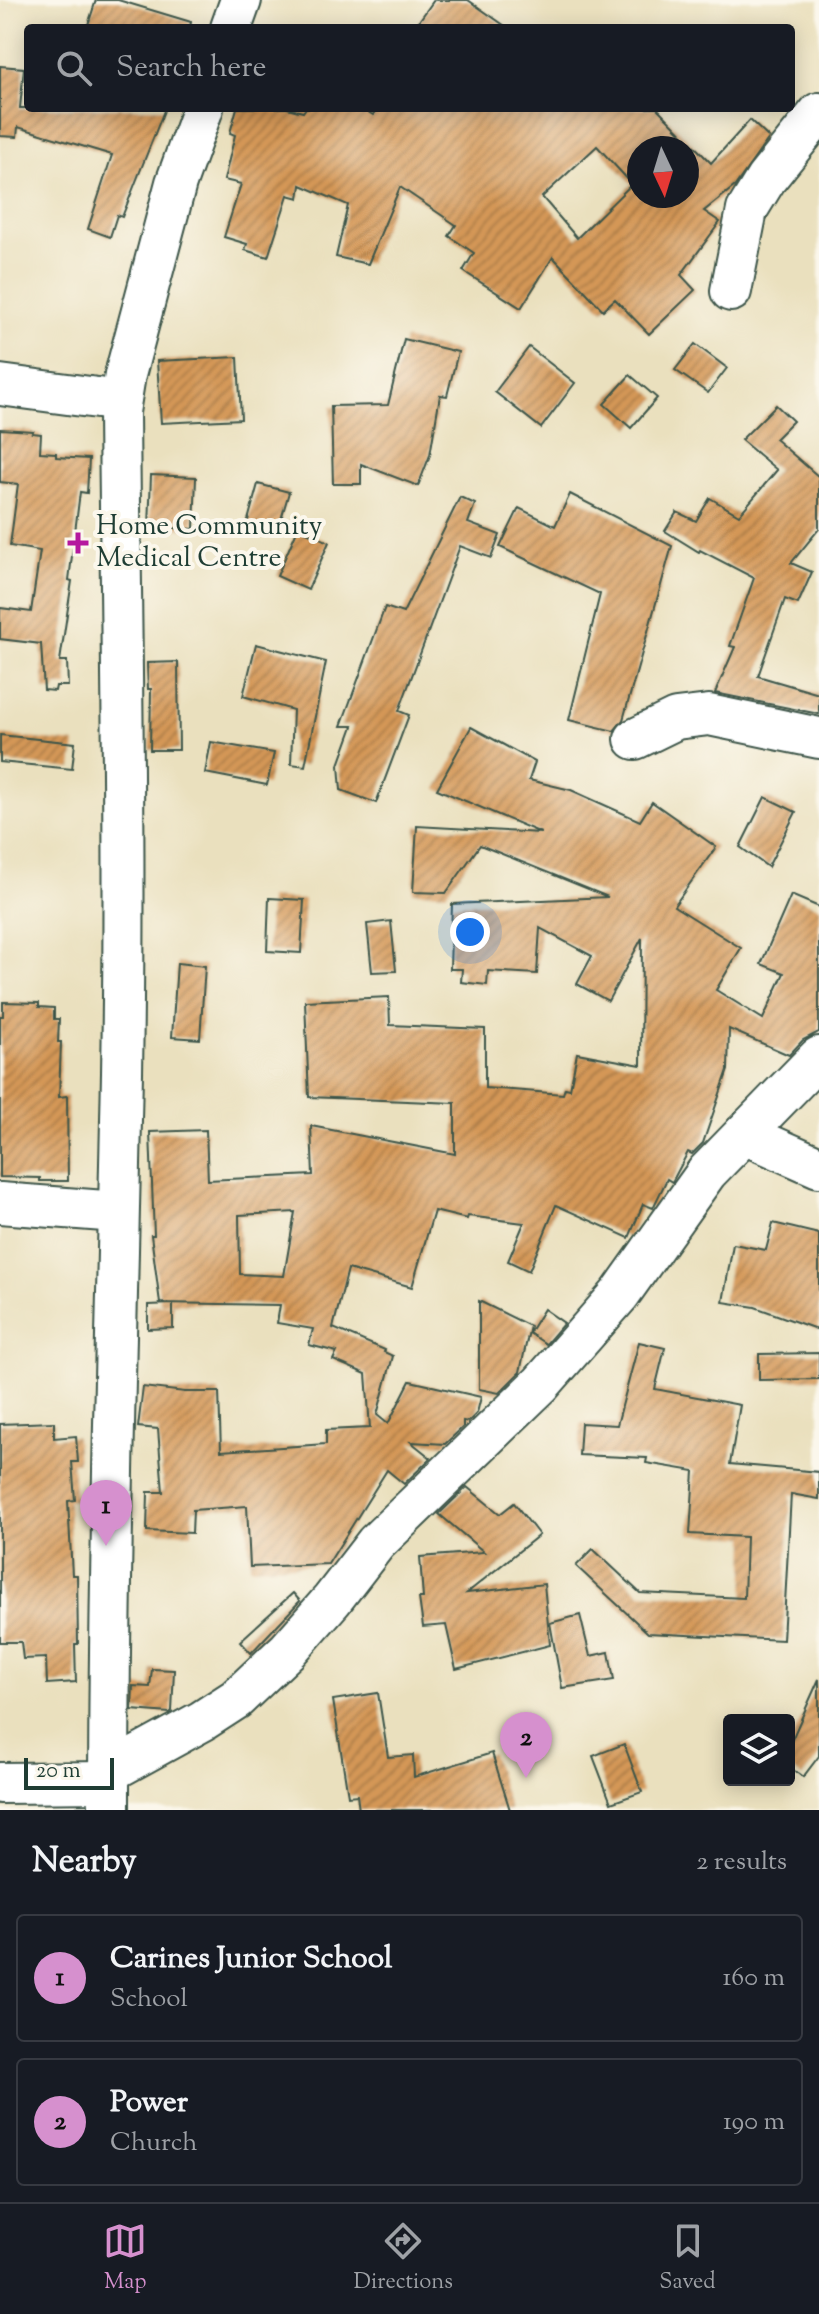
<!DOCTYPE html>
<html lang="en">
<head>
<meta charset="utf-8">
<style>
  :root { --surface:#171b24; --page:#242831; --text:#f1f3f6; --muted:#9ea1a6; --line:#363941; --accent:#d690ce }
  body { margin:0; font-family:"Sorts Mill Goudy",serif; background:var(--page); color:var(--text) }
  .controls { position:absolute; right:24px; bottom:24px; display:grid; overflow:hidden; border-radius:8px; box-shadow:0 4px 20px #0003 }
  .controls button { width:72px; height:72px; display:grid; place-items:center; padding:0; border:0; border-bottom:2px solid var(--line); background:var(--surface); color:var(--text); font:40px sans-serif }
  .compass { position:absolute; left:627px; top:136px; width:72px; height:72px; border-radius:50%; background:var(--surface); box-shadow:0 4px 20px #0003; rotate:176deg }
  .scale { position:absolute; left:24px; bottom:20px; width:90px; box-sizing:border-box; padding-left:8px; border:4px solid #1f3d34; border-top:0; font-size:22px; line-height:28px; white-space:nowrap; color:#1f3d34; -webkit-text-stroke:6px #fbf7ec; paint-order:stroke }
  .you { position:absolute; left:470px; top:932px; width:28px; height:28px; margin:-20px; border:6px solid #fff; border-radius:50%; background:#1a73e8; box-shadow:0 0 0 12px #1a73e833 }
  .badge { display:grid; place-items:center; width:52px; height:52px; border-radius:50%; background:var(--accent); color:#111; font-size:26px; font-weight:700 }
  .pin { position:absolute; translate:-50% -66px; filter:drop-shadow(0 2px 4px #0008) }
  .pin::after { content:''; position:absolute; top:42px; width:28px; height:24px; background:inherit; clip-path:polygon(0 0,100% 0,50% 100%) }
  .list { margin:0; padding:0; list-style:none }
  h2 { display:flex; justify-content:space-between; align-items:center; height:104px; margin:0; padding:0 32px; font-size:34px }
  h2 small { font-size:26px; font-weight:400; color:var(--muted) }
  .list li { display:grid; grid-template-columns:52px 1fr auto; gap:24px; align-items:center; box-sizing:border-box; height:128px; margin:0 16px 16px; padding:0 16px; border:2px solid var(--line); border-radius:8px }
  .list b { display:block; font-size:30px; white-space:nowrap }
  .list p { margin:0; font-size:26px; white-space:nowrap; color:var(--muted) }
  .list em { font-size:26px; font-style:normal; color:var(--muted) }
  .icon { flex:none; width:44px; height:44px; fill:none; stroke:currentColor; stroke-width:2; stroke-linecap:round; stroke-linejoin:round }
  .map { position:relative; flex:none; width:819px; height:1810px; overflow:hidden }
  .search { position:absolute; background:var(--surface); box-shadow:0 4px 20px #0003; left:24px; right:24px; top:24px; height:88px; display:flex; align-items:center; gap:20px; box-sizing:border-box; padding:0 28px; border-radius:8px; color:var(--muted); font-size:30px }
  .sheet { height:392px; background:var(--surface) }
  nav { display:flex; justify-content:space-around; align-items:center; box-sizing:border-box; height:112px; border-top:2px solid var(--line); background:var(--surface); font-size:22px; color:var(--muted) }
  nav a { display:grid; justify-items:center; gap:4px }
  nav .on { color:var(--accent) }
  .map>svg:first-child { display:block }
  .building { fill:url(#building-hatch); fill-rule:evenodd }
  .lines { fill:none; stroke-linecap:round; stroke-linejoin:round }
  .minor-casing { stroke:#3d5549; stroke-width:44 }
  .minor { stroke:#fff; stroke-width:40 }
  .poi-dot { fill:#b5179e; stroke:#fbf7ec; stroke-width:3 }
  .labels { text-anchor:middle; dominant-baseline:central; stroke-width:8; stroke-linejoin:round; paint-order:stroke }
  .poi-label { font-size:28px; fill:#1f3d34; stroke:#fbf7ec; text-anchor:start }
</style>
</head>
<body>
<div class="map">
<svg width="819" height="1810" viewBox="0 0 819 1810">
  <defs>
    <pattern id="building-hatch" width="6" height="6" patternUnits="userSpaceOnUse" patternTransform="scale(2)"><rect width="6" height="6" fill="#d49756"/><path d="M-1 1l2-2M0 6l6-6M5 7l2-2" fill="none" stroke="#ab7c48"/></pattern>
  </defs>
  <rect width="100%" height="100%" fill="#fbf7ec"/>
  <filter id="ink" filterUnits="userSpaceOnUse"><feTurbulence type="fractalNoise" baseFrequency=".0125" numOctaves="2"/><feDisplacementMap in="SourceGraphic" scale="16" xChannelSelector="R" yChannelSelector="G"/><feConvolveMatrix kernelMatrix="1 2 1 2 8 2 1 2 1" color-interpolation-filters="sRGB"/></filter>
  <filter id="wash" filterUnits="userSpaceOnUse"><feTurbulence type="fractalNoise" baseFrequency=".006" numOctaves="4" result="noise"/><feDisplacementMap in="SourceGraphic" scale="32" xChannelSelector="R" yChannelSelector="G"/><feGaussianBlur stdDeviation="1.8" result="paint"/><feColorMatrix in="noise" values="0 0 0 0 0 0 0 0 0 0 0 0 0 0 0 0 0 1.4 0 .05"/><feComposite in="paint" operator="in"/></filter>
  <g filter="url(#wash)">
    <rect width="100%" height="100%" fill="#eae0be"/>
    <g id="blocks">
      <g class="building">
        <polygon points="96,0 118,0 191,22 190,28 87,28"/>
        <polygon points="434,0 468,0 508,28 414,28"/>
        <polygon points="0,66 24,68 20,108 165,108 122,217 117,215 110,237 88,229 112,155 18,127 17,137 0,136"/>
        <path d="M237 108H287L303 112 306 108H361L373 115 377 108H657L711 163 750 120 769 138 735 186 704 211 720 222 681 275 695 290 649 334 615 299 603 310 553 257 521 308 463 271 474 253 449 236 456 225 400 187 368 264 336 257 348 205 301 185 299 198 288 195 268 257 245 250 247 244 224 237 241 184 224 180 235 135 230 133ZM597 146 632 184 577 238 542 197ZM639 148H687V196H639Z"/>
        <polygon points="404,339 458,352 447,396 440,395 430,455 418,486 361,464 361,484 333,484 331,406 388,405"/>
        <polygon points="695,344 727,368 708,393 675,370"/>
        <polygon points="529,347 575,383 541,428 495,392"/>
        <polygon points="238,357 241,419 161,423 157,361"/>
        <polygon points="630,375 657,398 631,428 604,404"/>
        <polygon points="776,405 793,421 775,439 819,477 819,529 791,563 812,572 798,604 785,599 758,676 819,694 819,714 715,693 735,647 730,646 754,578 700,550 699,552 665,531 677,512 696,521 710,498 739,515 777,470 741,440"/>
        <polygon points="0,429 33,431 32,433 41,434 40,452 56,453 56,457 89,459 87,493 80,492 69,580 72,581 60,661 67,661 68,686 56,686 55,691 44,690 41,644 0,639 0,608 31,612 40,551 10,546 18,484 0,482"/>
        <polygon points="151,475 196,477 194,529 149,527"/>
        <polygon points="258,484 289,492 277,533 247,524"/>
        <polygon points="570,494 672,546 623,720 614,731 569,720 600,594 500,547 519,508 555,526"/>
        <polygon points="460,497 475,504 468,523 500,535 491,558 460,546 399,711 409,715 376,803 341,790 339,765 353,726 341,726 385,607 403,613"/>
        <polygon points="298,528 329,542 308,590 277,576"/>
        <polygon points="256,644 326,662 305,766 291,764 293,710 243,696"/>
        <polygon points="178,662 179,750 150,750 151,689 148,689 147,663"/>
        <path d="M471 727 535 762 529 780 571 790 640 821 652 802 716 847 674 906 741 948 716 990 763 1019 784 973 761 964 791 895 819 907V1032L803 1040 789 1055 729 1029 728 1070 703 1143 692 1154 688 1152 672 1182 667 1179 653 1208 643 1204 629 1238 556 1205 529 1271 508 1261 524 1223 468 1216 467 1219 434 1211 412 1287 348 1269 333 1328 385 1350 384 1352 393 1356 377 1415 388 1424 410 1381 481 1397 477 1413 468 1422 463 1421V1427L445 1444 411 1442 431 1458 404 1484 387 1470 328 1564 250 1567 247 1506 193 1510 192 1533 147 1531 148 1492H163L158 1429 138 1427 143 1387 185 1392H219L221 1451 326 1444V1430L370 1428 366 1374 333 1360 337 1352 309 1345 313 1329 277 1323 280 1305 160 1303 151 1235H154L150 1132 206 1130 208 1180 313 1175 311 1126 455 1154V1103L309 1097 305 1001 389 997 390 1025 485 1029V1088L563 1094 565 1088 570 1089 577 1053 641 1065 642 938 608 1001 577 984 592 956 540 928 537 974 488 971 487 985 461 982 462 969H450L452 904 608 897 480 845 446 893 413 892 417 826 541 833 437 789ZM295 1212 284 1276 240 1274 239 1215Z"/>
        <polygon points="0,735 75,743 72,769 0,762"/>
        <polygon points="211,742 274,753 267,785 205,773"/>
        <polygon points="765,797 796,812 768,867 740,847"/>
        <polygon points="269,898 304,900 301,953 267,951"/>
        <polygon points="391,921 396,971 372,972 367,924"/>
        <polygon points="177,963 205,966 200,1039 172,1037"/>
        <polygon points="3,1002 39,1003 39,1007 54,1008 54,1019 59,1019 58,1042 61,1042 59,1097 67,1096 68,1181 40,1181 40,1178 0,1177 0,1016 3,1016"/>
        <polygon points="773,1223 819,1234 819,1330 755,1307 723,1302 733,1244 766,1250"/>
        <polygon points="479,1301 530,1326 520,1372 499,1393 479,1389"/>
        <polygon points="173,1304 173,1328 148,1329 148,1305"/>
        <polygon points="544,1309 564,1323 546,1344 529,1333"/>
        <polygon points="639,1342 665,1348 655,1389 740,1405 730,1464 819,1472 819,1499 791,1494 783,1640 648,1633 576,1566 593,1549 640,1593 744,1598 746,1537 690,1534 694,1471 646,1463 647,1458 579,1455 581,1423 617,1425"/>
        <polygon points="819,1353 819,1379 759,1380 759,1354"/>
        <polygon points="54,1422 54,1438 76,1436 78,1462 72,1462 75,1500 68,1501 72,1575 77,1575 78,1644 75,1644 76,1682 47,1684 46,1658 23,1659 21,1642 0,1642 0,1424"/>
        <polygon points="467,1487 500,1514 514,1503 539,1535 467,1593 544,1584 550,1645 456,1669 446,1625 423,1627 419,1598 423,1598 420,1557 484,1552 439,1514"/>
        <polygon points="293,1593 300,1601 251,1653 240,1641"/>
        <polygon points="580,1615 590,1656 609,1652 614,1680 562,1688 550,1623"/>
        <polygon points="152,1669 174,1670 172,1711 170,1713 132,1710 133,1686 150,1687"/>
        <polygon points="819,1679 819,1756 803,1777 789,1767 789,1746"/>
        <polygon points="378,1693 388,1757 413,1755 414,1777 492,1753 510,1810 359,1810 357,1795 348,1796 333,1700"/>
        <polygon points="624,1744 642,1792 611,1803 593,1756"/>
      </g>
    </g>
  </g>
  <g filter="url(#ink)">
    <use href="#blocks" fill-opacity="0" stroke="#3d5549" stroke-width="2"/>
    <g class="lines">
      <defs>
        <g id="minor">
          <polyline points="231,28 241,0"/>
          <polyline points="731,291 747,210 766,179 819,113"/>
          <polyline points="0,385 120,401"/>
          <polyline points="635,739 676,719 709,715 819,738"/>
          <polyline points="744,1134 819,1167"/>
          <polyline points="0,1203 118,1212"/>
          <polyline points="109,1772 202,1721 236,1699 288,1650 332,1600 376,1543 541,1384 620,1294 707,1172 819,1057"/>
          <polyline points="0,1783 109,1782"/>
          <path d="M109 1810C109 1564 117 1318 122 1073 126 852 121 632 119 412L125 375 176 183 203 108"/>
        </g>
      </defs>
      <use href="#minor" class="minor-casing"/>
      <use href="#minor" class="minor"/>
    </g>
  </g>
  <path class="poi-dot" d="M74 531h8v8h8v8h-8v8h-8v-8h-8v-8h8z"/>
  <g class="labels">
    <g class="poi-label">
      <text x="96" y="527">Home Community<tspan x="96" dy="32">Medical Centre</tspan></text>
    </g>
  </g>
</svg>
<div class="controls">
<button><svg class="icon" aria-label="layers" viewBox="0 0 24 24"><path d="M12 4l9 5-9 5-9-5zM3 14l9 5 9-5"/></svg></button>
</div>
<svg class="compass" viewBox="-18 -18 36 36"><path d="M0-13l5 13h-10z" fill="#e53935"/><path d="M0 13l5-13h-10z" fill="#9ea1a6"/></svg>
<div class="scale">20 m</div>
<div class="you"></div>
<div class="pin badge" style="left:106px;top:1546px">1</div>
<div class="pin badge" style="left:526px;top:1778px">2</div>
<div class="search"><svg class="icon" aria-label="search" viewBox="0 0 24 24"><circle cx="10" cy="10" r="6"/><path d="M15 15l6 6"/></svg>Search here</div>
</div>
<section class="sheet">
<h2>Nearby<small>2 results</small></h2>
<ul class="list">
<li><span class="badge">1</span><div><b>Carines Junior School</b><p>School</p></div><em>160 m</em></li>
<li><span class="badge">2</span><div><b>Power</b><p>Church</p></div><em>190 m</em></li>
</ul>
</section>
<nav>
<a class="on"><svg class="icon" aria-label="map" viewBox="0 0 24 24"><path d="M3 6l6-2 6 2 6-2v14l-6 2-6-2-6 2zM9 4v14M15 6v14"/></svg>Map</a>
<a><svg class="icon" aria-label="directions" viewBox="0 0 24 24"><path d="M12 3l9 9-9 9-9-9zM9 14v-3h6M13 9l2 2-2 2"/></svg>Directions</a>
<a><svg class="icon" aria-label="saved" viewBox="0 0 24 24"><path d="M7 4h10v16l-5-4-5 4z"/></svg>Saved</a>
</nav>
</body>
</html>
